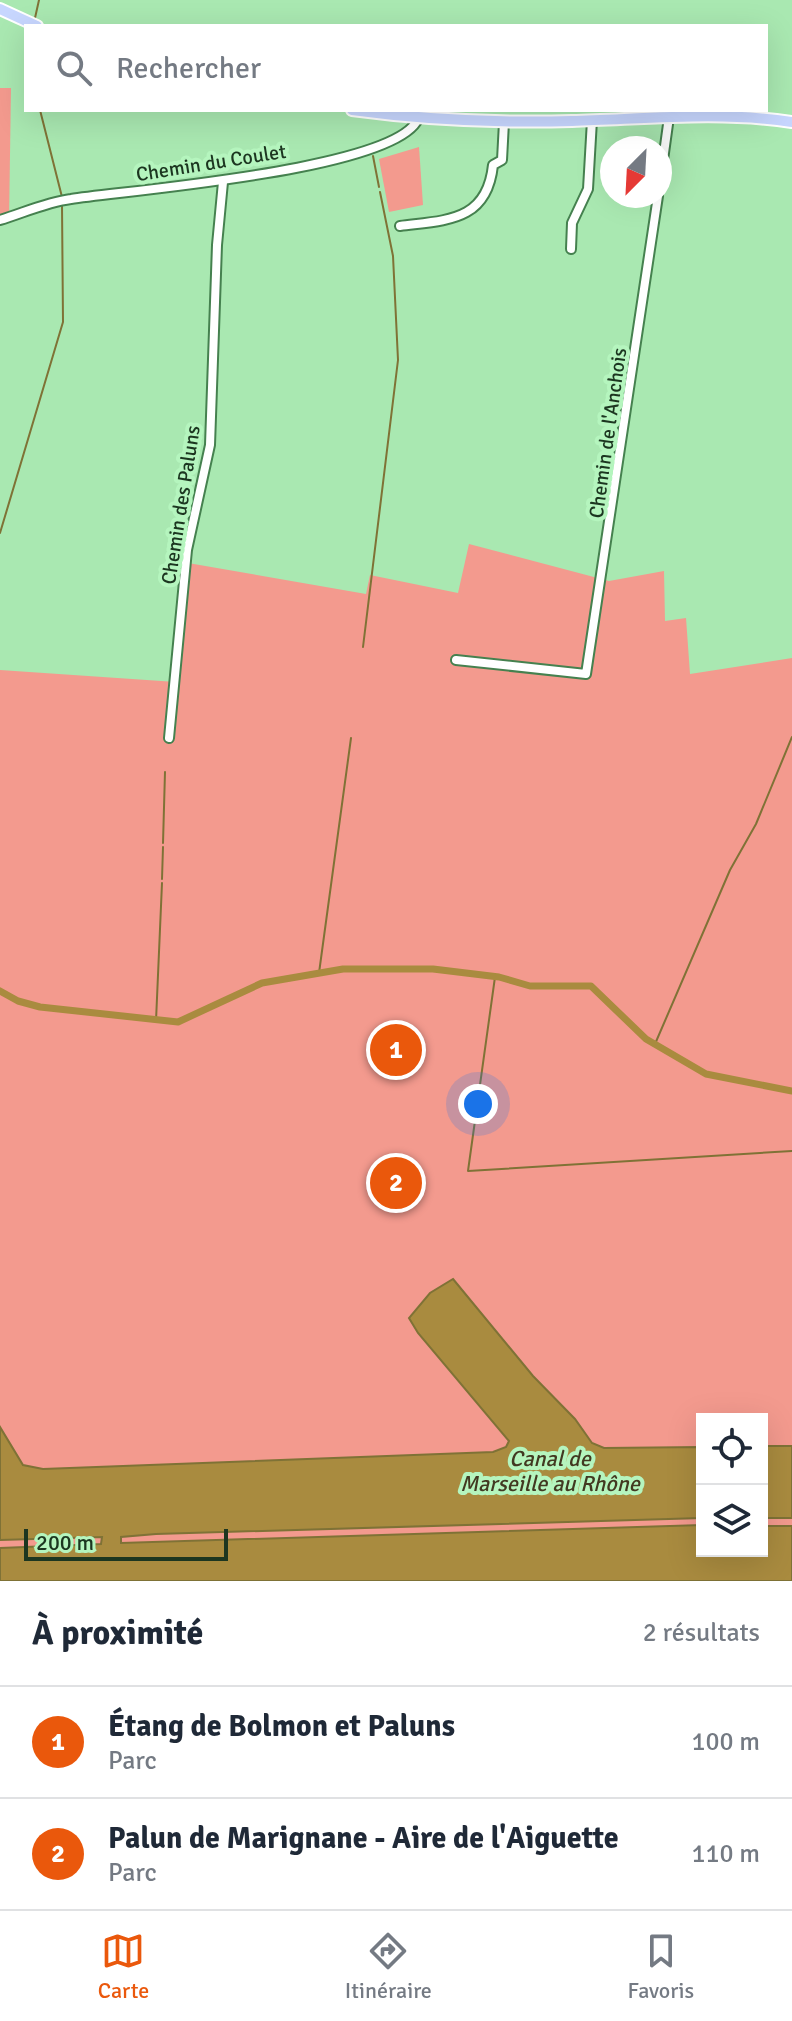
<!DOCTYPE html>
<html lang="fr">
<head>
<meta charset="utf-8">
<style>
  :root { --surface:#fff; --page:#f6f6f7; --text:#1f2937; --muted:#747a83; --line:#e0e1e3; --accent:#ea580c }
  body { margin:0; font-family:Signika,sans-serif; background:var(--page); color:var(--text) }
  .controls { position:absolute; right:24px; bottom:24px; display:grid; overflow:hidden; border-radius:0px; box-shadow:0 8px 32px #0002 }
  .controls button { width:72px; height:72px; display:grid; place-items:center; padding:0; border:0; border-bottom:2px solid var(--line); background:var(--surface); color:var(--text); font:40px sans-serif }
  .compass { position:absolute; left:600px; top:136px; width:72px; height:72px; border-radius:50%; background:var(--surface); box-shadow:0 8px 32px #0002; rotate:204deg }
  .scale { position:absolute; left:24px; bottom:20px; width:204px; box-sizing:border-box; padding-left:8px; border:4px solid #1c3620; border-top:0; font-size:22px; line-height:28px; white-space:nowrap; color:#1c3620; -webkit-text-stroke:6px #b5f5be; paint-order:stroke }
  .you { position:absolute; left:478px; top:1104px; width:28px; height:28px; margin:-20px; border:6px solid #fff; border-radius:50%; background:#1a73e8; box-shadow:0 0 0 12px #1a73e833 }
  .badge { display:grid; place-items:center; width:52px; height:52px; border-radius:50%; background:var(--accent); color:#fff; font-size:26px; font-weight:700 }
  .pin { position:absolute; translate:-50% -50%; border:4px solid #fff; box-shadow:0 2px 8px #0006 }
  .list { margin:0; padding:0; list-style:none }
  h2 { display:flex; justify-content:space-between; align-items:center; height:104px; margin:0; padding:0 32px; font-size:34px }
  h2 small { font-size:26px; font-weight:400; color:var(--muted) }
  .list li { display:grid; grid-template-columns:52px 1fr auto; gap:24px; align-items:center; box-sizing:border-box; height:112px; padding:0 32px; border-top:2px solid var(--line) }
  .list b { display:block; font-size:30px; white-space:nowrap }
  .list p { margin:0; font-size:26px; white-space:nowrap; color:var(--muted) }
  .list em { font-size:26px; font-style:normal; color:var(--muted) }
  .icon { flex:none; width:44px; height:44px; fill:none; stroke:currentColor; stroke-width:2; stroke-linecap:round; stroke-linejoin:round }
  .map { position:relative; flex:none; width:792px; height:1581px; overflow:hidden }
  .search { position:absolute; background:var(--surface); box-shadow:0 8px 32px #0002; left:24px; right:24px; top:24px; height:88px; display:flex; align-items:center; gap:20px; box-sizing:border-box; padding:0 28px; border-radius:0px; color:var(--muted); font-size:30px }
  .sheet { height:328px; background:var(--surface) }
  nav { display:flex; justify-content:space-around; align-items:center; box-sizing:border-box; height:112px; border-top:2px solid var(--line); background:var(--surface); font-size:22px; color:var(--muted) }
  nav a { display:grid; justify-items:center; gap:4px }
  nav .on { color:var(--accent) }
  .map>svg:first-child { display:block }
  .green { fill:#f39a8e; fill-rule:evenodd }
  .water { fill:#a98b3f; stroke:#7f7236; stroke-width:2 }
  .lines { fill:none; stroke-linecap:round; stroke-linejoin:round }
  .stream { stroke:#7f7236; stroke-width:2 }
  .canal { stroke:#a98b3f; stroke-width:7 }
  .minor-casing { stroke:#45814f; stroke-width:12 }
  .major-casing { stroke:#fff; stroke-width:14 }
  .minor { stroke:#fff; stroke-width:8 }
  .major { stroke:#c7d6fe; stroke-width:10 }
  .labels { text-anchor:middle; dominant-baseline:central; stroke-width:8; stroke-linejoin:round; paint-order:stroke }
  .street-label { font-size:20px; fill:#1c3620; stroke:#b5f5be }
  .water-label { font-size:22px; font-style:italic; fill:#423921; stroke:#b5f5be }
</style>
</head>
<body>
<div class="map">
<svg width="792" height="1581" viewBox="0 0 792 1581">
  <rect width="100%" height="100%" fill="#a9e8b1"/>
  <g class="green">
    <polygon points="0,88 11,88 9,221 0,224"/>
    <polygon points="419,147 423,205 389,212 379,159"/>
    <path d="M469 544 609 581 664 571 665 621 686 618 690 674 792 658V1581H0V670L176 682 188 563 366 594 370 575 458 593ZM702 1419H762V1551H702Z"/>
  </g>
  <g class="water">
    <polygon points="453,1279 533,1376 575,1419 592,1443 604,1448 702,1447 702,1518 156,1534 121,1537 121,1543 702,1525 702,1551 762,1551 762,1526 792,1526 792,1581 0,1581 0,1548 101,1544 102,1537 0,1540 0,1427 23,1465 43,1469 493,1452 506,1447 509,1441 418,1333 409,1318 430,1293"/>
    <rect x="762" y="1446" width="30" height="72"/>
  </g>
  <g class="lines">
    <g class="stream">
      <polyline points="35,18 39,0"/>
      <polyline points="40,110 62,197"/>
      <polyline points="373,156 379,187"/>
      <polyline points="0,533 63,322 62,205"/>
      <polyline points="363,647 398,360 393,256 380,192"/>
      <polyline points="163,843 165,772"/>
      <polyline points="162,879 163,847"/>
      <polyline points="319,973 351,738"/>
      <polyline points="495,977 468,1171 792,1151"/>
      <polyline points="156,1021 162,883"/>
      <polyline points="655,1044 730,870 756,824 792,737"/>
    </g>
    <polyline class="canal" points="0,991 18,1001 40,1007 178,1022 262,983 343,969 433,969 499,977 530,986 591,986 646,1039 706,1074 792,1091"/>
    <defs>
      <g id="minor">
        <polyline points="660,182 669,117"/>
        <path d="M0 220C23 213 47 202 71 199 130 190 395 170 418 119"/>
        <path d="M400 226C446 220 487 222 493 165L502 160 504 122"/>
        <polyline points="571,249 572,223 588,189 592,120"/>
        <polyline points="456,660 586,674 658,196"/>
        <polyline points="169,738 187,550 210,445 217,245 223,182"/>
      </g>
      <g id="major">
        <polyline points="0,9 37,26"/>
        <path d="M352 110C426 120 497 123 572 121 645 119 719 111 792 122"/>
      </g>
    </defs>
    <use href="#minor" class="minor-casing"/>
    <use href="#major" class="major-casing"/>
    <use href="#minor" class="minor"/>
    <use href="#major" class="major"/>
  </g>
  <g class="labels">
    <g class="street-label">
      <text transform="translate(211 163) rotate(-9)">Chemin du Coulet</text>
      <text transform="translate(608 433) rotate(-82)">Chemin de l'Anchois</text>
      <text transform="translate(181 505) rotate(-81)">Chemin des Paluns</text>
    </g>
    <g class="water-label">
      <text x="550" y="1458">Canal de<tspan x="550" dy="25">Marseille au Rhône</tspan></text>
    </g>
  </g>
</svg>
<div class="controls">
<button><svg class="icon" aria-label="locate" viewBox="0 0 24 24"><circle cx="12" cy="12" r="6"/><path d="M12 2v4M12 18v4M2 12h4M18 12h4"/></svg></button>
<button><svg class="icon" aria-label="layers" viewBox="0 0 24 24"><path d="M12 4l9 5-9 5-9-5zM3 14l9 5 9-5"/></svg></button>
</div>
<svg class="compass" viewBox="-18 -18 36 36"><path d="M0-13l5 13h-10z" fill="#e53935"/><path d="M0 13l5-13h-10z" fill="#747a83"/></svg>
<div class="scale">200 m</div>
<div class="you"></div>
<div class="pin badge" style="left:396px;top:1050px">1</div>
<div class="pin badge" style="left:396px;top:1183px">2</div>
<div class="search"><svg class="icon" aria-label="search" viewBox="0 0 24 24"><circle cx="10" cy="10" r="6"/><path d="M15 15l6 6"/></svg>Rechercher</div>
</div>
<section class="sheet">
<h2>À proximité<small>2 résultats</small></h2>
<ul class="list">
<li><span class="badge">1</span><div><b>Étang de Bolmon et Paluns</b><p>Parc</p></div><em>100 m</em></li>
<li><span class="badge">2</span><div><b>Palun de Marignane - Aire de l'Aiguette</b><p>Parc</p></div><em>110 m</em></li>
</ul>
</section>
<nav>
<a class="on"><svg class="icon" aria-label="map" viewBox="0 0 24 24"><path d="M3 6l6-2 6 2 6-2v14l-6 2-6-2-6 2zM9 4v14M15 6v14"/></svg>Carte</a>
<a><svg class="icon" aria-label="directions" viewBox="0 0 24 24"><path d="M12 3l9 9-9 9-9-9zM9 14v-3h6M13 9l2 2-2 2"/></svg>Itinéraire</a>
<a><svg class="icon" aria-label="saved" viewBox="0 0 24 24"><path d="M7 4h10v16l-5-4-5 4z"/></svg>Favoris</a>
</nav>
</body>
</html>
